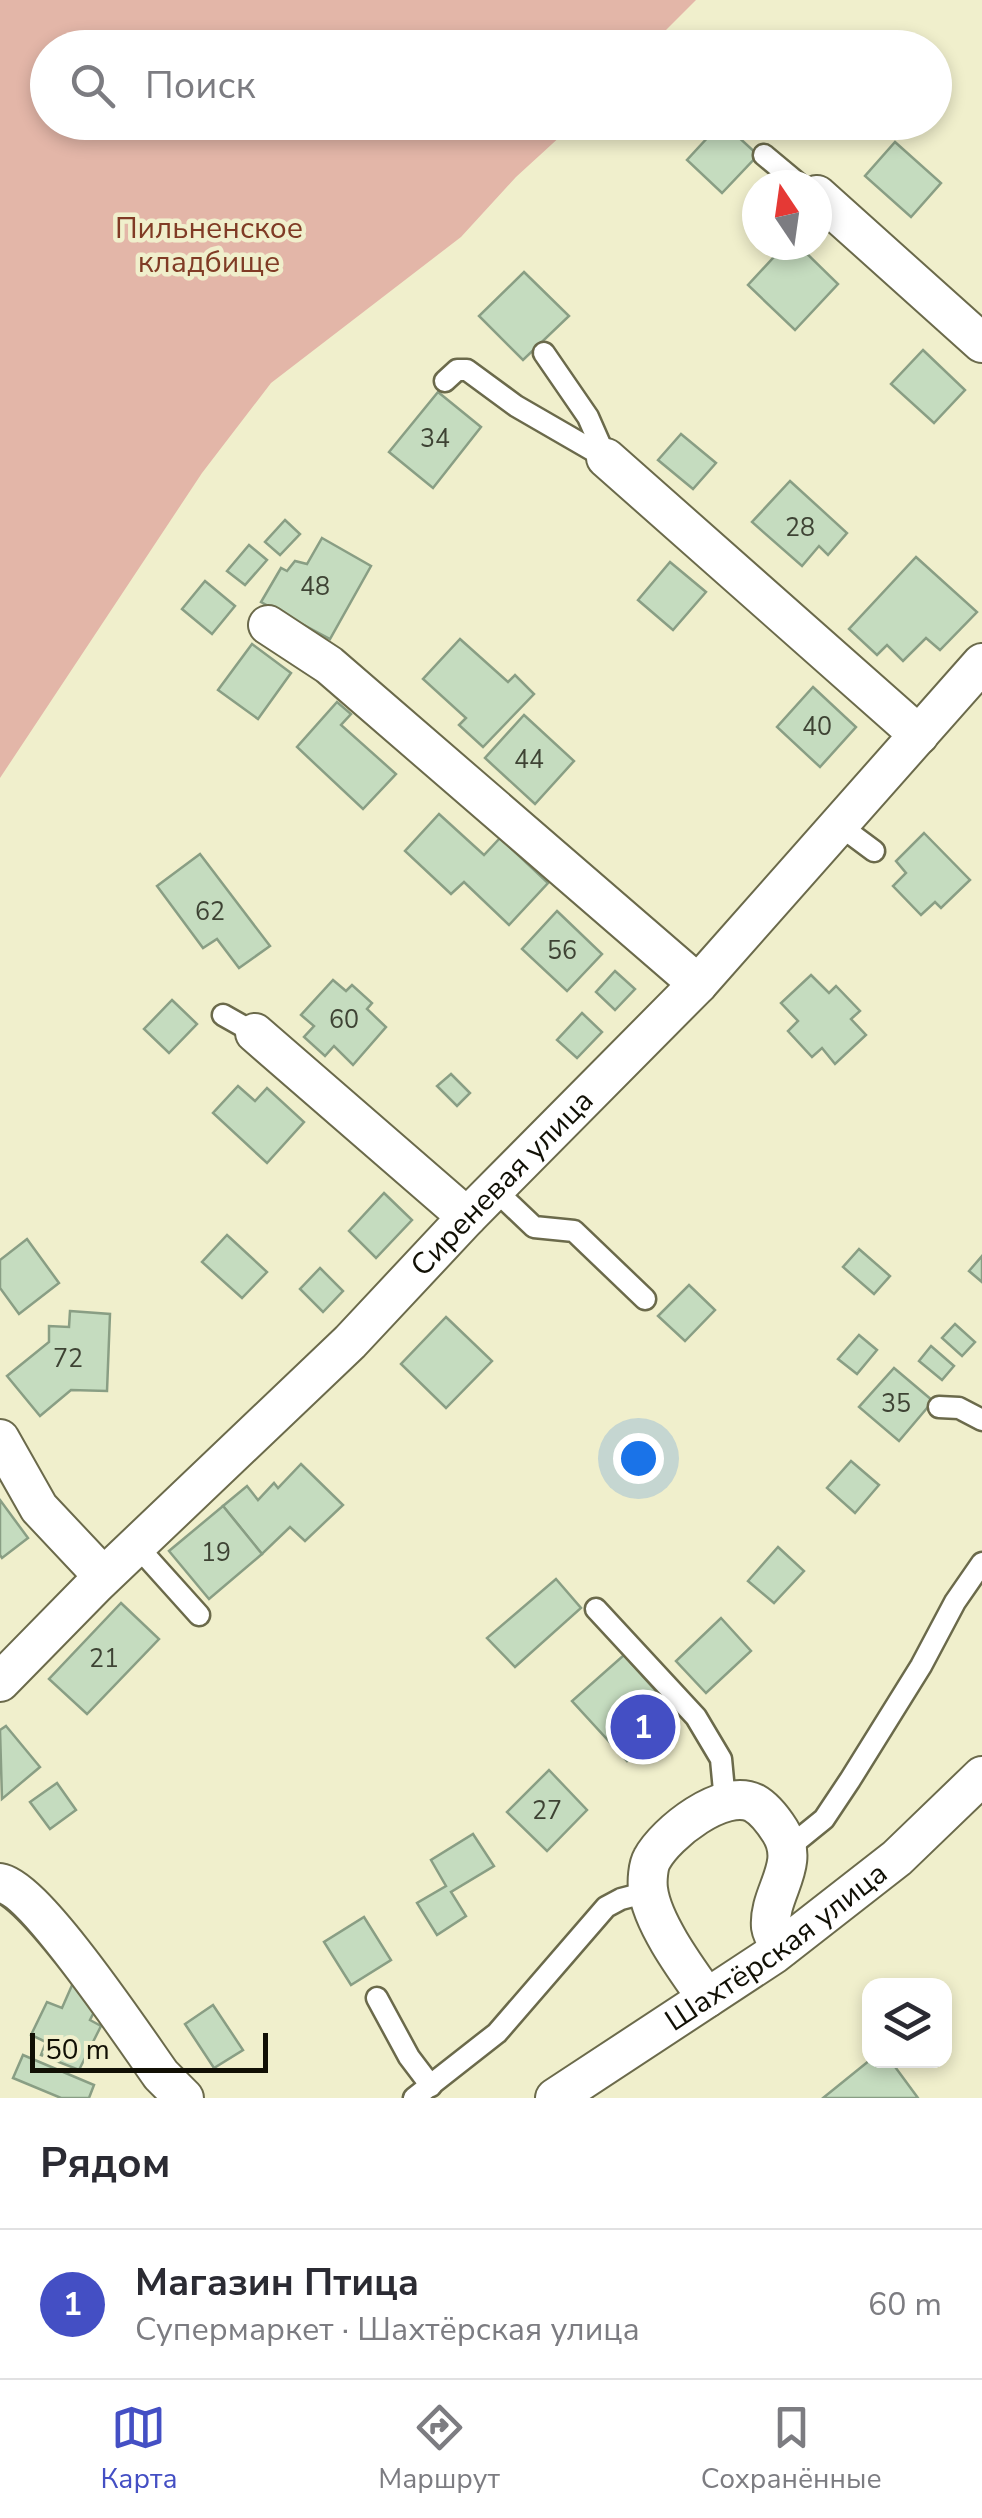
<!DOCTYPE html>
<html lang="ru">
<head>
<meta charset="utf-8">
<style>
  :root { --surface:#fff; --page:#f7f7f7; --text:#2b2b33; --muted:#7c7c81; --line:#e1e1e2; --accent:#444fc4 }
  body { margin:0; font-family:"Nunito Sans",sans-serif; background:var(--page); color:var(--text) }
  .controls { position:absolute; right:30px; bottom:30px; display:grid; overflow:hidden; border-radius:20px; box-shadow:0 5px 15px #0003 }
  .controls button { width:90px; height:90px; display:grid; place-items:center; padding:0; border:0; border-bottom:2px solid var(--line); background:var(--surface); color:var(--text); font:50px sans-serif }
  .compass { position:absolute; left:742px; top:170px; width:90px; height:90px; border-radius:50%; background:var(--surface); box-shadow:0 5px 15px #0003; rotate:347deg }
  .scale { position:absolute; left:30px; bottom:25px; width:238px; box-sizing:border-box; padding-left:10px; border:5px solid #111005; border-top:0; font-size:28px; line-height:35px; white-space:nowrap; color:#111005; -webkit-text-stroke:8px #f0efcc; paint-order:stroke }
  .you { position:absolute; left:638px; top:1458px; width:35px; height:35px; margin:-25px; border:8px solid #fff; border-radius:50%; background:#1a73e8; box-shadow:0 0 0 15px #1a73e833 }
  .badge { display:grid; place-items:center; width:65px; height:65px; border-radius:50%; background:var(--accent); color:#fff; font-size:32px; font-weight:700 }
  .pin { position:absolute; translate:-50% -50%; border:5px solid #fff; box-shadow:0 2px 10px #0006 }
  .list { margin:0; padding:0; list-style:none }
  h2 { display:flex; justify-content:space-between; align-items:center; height:130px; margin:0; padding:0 40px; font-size:42px }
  h2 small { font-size:32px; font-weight:400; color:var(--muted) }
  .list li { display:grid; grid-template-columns:65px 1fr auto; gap:30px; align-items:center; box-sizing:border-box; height:150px; padding:0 40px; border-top:2px solid var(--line) }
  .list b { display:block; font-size:38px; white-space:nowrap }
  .list p { margin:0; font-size:32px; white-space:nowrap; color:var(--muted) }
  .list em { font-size:32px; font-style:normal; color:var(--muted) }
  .icon { flex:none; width:55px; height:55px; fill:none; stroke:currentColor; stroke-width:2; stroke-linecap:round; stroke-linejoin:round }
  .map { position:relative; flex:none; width:982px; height:2098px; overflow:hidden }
  .search { position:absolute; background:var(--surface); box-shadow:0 5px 15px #0003; left:30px; right:30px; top:30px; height:110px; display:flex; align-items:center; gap:25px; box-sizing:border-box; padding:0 35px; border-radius:55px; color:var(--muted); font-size:38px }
  .sheet { height:280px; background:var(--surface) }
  nav { display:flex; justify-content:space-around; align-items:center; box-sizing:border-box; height:140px; border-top:2px solid var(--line); background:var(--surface); font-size:28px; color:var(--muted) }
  nav a { display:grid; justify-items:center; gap:5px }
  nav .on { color:var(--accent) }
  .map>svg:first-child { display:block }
  .green { fill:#e3b6a8 }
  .building { fill:#c5dcbf; stroke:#899e84; stroke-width:2.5 }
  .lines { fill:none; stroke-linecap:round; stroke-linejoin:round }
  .service-casing { stroke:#6b6a4b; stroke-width:25 }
  .minor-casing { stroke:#6b6a4b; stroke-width:42 }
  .service { stroke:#fff; stroke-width:20 }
  .minor { stroke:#fff; stroke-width:38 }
  .labels { text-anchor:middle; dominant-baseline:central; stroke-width:9; stroke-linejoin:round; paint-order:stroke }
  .number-label { font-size:25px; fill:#3e4334 }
  .park-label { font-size:30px; fill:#803b25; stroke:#f0efcc }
  .street-label { font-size:30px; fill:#111005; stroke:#f0efcc }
</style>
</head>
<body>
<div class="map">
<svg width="982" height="2098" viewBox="0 0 982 2098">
  <rect width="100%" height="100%" fill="#f0efcc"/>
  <polygon class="green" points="0,0 696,0 649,47 48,48 48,122 575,123 516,177 461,237 271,383 202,473 0,778"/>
  <g class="building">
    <polygon points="722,122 758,155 722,193 687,160"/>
    <polygon points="895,142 941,183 911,217 865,176"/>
    <polygon points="785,245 798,245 838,284 795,330 748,285"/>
    <polygon points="524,272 569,316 523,360 479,316"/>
    <polygon points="923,350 965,390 934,423 891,384"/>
    <polygon points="438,392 481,427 433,488 389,452"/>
    <polygon points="681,434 716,463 693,489 658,460"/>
    <polygon points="790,481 847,533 828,555 819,546 802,566 752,522"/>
    <polygon points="285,520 300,534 280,555 265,542"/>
    <polygon points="322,538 371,566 330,639 261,602 281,568 287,571 295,561 307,564"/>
    <polygon points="249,545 267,560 245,585 227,571"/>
    <polygon points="916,557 977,612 940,650 926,638 903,661 887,645 877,655 849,629"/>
    <polygon points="670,562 706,592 673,630 638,600"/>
    <polygon points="205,581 235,606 212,634 182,609"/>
    <polygon points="460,639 508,682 515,675 534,694 483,747 459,725 466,718 423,679"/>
    <polygon points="252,644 291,673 258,719 218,690"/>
    <polygon points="813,687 856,727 820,767 777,727"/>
    <polygon points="337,702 351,714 341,725 396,774 363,809 297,747"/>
    <polygon points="524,715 574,761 535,804 485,758"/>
    <polygon points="439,814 484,855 500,838 548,883 509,925 464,882 451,894 405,851"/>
    <polygon points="924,833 970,880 941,908 935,902 921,915 893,886 906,873 896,861"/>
    <polygon points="200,854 270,946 239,968 217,939 203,948 157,886"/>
    <polygon points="557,911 602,954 567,991 522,949"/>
    <polygon points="615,971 635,989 615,1010 596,992"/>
    <polygon points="811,975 829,993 836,986 860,1011 851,1019 866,1035 835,1064 822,1048 812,1057 788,1031 798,1021 781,1003"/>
    <polygon points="333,980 346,991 352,985 372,1003 367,1009 386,1027 353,1065 334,1046 325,1056 304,1037 314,1026 301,1015"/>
    <polygon points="172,1000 197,1024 169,1053 144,1029"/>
    <polygon points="582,1013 602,1032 577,1058 557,1040"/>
    <polygon points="451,1074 470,1093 457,1106 437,1086"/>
    <polygon points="238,1086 255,1101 267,1088 304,1122 267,1163 213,1113"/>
    <polygon points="384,1193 412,1220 376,1258 349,1231"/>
    <polygon points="227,1235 267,1272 242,1298 202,1262"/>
    <polygon points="27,1239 59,1283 19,1314 0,1288 0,1260"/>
    <polygon points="859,1249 890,1276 874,1294 843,1267"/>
    <polygon points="982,1256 982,1282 969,1271"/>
    <polygon points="320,1268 343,1291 323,1312 300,1289"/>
    <polygon points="689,1285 715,1310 685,1341 658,1316"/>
    <polygon points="70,1311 110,1314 107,1391 71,1390 40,1416 7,1376 49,1342 49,1326 69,1327"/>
    <polygon points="446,1317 492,1361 446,1408 401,1364"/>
    <polygon points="955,1324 975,1342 962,1356 942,1338"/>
    <polygon points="859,1335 877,1350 857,1374 838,1359"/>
    <polygon points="931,1346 954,1366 942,1380 919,1361"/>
    <polygon points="894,1368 933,1401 899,1441 859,1407"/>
    <polygon points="851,1461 879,1485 855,1513 827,1488"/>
    <polygon points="301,1464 343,1505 305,1541 290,1527 262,1554 223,1506 247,1486 258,1500 274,1483 278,1488"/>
    <polygon points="0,1500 28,1538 2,1558 0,1555"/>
    <polygon points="223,1506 262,1554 209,1599 169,1551"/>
    <polygon points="778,1547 804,1571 774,1603 748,1581"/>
    <polygon points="556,1579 581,1608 515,1667 487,1638"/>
    <polygon points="121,1603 159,1639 87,1714 49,1679"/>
    <polygon points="721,1618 751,1651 706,1693 676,1661"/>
    <polygon points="624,1655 678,1716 627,1761 572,1701"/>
    <polygon points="6,1726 40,1767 2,1799 0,1730"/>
    <polygon points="549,1770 587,1810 547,1851 507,1812"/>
    <polygon points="57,1783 76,1810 50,1829 30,1802"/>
    <polygon points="473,1834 494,1866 451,1892 466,1916 437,1935 417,1903 446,1886 431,1860"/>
    <polygon points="364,1917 391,1960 351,1985 324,1942"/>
    <polygon points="73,1983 96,2008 90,2020 101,2026 79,2070 41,2055 46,2042 31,2035 47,2002 62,2008"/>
    <polygon points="213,2005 243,2050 214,2068 185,2024"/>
    <polygon points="23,2055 94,2085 89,2098 61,2098 13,2078"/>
    <polygon points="870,2060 890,2060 918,2098 823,2098"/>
  </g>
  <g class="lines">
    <defs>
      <g id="service">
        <polyline points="764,155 800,185"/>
        <polyline points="544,353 588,417 606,458"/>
        <polyline points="445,381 457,370 467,370 516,406 606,458"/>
        <polyline points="839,825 874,851"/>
        <polyline points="223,1015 255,1033"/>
        <polyline points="494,1189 534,1227 574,1231 645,1299"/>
        <polyline points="939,1407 959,1408 982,1420"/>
        <polyline points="136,1545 199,1615"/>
        <polyline points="596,1609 696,1717 721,1759 725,1801"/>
        <polyline points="787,1849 824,1819 850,1780 921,1666 955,1602 982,1563"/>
        <polyline points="377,1998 409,2057 431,2086"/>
        <polyline points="414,2098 497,2033 606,1907 621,1899 648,1892"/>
      </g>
      <g id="minor">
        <polyline points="817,195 982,343"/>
        <polyline points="606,458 919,735"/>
        <polyline points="268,625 329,665 698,984"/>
        <polyline points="255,1033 467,1217"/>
        <polyline points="0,1439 39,1508 103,1576"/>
        <path id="s1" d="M0 1682 96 1584 350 1342 467 1217 698 984 982 663"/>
        <path d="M0 1883C35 1888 136 2040 161 2075L184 2098"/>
        <path d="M707 1998C687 1970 652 1923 648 1889 647 1881 648 1866 652 1859 666 1833 723 1788 754 1803 765 1809 773 1820 780 1831 802 1865 768 1893 771 1927 772 1934 777 1942 781 1948"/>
        <path id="s2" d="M555 2098 774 1954 897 1858 982 1776"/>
      </g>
    </defs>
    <use href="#service" class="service-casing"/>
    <use href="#minor" class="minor-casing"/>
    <use href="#service" class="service"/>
    <use href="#minor" class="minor"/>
  </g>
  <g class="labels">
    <g class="number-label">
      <text x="435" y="439">34</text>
      <text x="800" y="528">28</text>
      <text x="315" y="587">48</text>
      <text x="817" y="727">40</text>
      <text x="529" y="760">44</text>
      <text x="210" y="912">62</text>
      <text x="562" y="951">56</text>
      <text x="344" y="1020">60</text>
      <text x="68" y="1359">72</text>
      <text x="896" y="1404">35</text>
      <text x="216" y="1553">19</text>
      <text x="104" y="1659">21</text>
      <text x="547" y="1811">27</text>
    </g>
    <g class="park-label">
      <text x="209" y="228">Пильненское<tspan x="209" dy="34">кладбище</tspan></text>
    </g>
    <g class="street-label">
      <text stroke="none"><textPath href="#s1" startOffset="708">Сиреневая улица</textPath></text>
      <text stroke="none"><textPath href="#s2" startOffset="268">Шахтёрская улица</textPath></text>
    </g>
  </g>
</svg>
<div class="controls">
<button><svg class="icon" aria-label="layers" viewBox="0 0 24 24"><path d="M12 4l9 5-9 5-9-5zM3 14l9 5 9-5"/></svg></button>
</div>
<svg class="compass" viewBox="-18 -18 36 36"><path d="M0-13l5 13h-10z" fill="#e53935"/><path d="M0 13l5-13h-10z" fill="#7c7c81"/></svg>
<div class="scale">50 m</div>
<div class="you"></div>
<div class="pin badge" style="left:643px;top:1727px">1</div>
<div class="search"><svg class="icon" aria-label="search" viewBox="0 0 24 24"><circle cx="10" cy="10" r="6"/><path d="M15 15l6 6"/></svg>Поиск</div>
</div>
<section class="sheet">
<h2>Рядом<small></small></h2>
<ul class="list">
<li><span class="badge">1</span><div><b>Магазин Птица</b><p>Супермаркет · Шахтёрская улица</p></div><em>60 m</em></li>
</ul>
</section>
<nav>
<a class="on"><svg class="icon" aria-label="map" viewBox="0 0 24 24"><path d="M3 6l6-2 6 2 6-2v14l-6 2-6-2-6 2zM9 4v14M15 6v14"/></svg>Карта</a>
<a><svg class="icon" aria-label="directions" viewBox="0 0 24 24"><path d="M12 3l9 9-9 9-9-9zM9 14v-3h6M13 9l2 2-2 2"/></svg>Маршрут</a>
<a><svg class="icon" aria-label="saved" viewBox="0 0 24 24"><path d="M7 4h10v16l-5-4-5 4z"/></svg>Сохранённые</a>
</nav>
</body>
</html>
